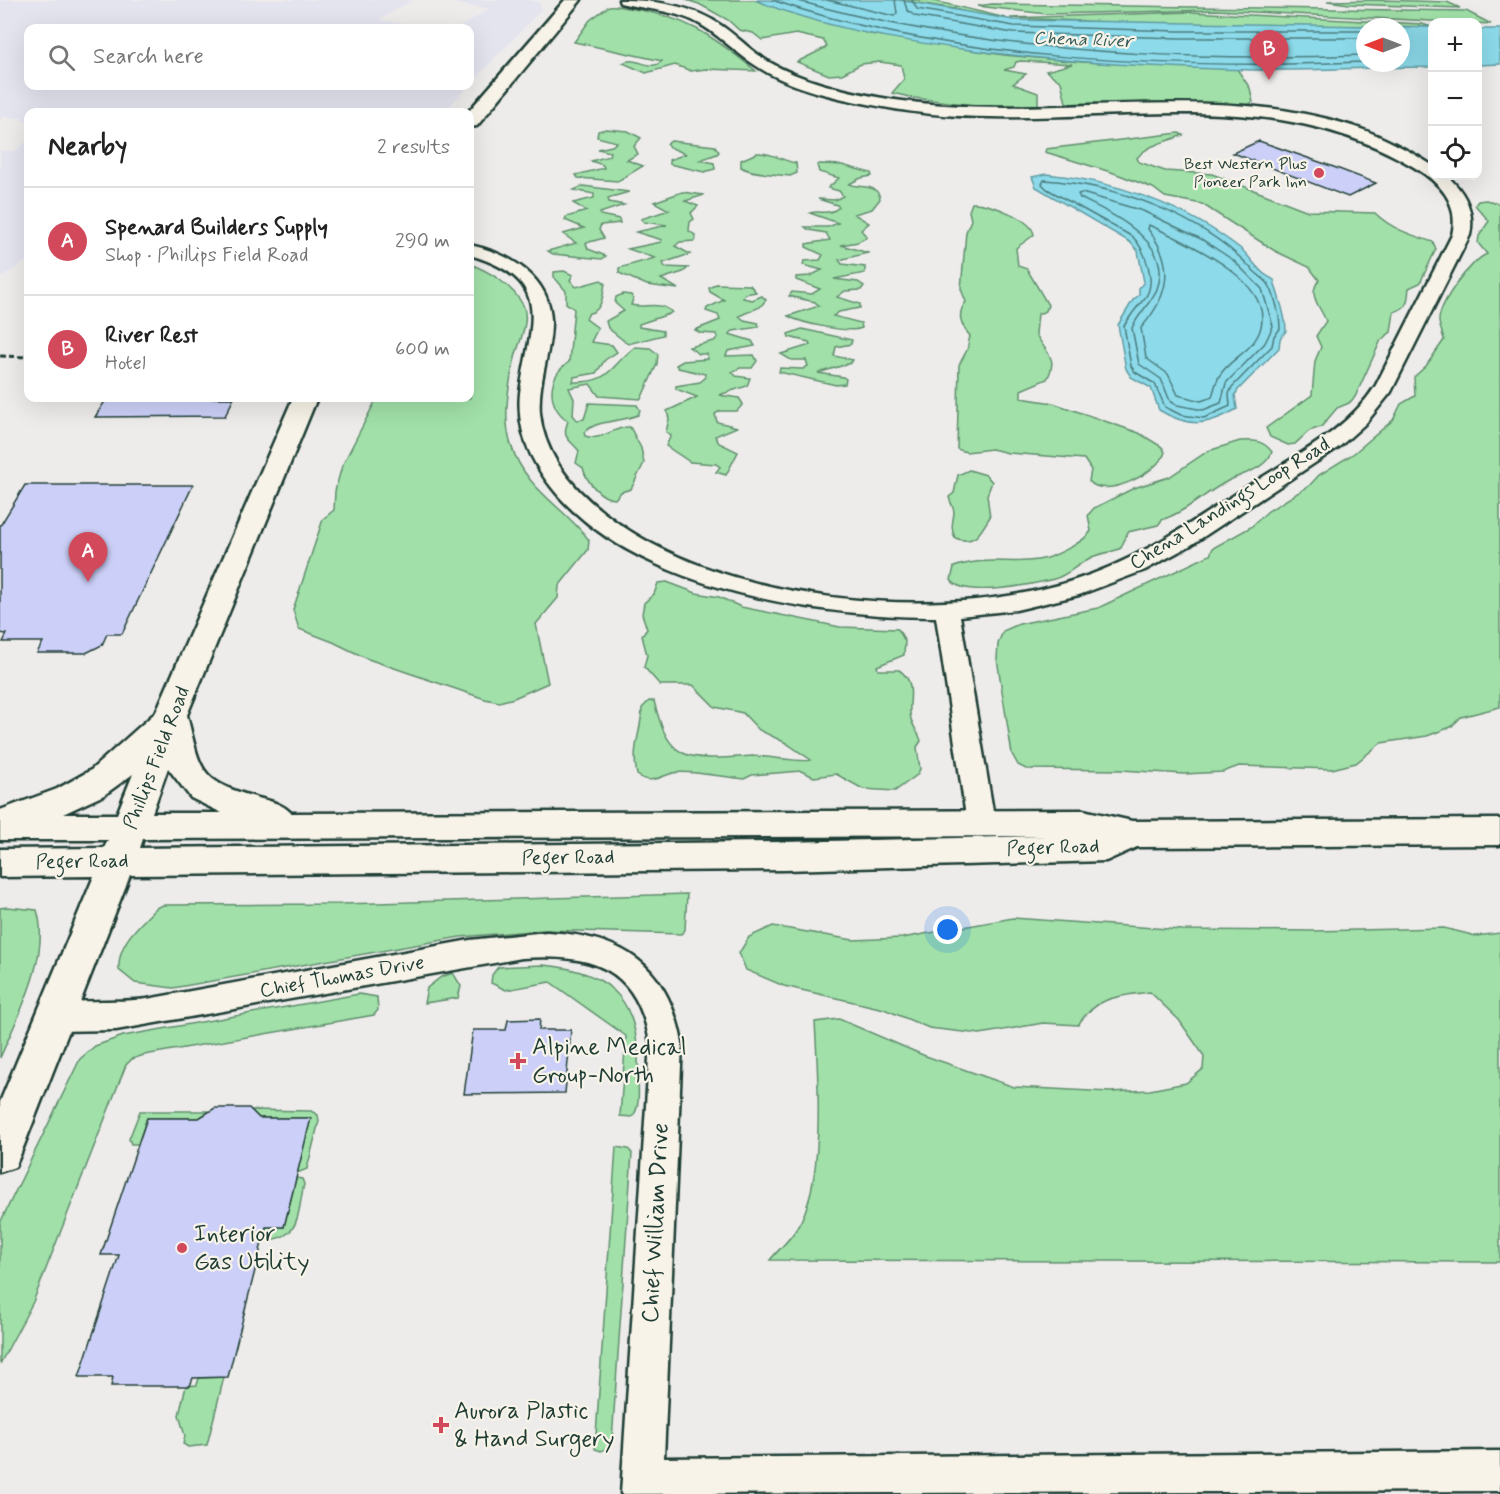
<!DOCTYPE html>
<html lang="en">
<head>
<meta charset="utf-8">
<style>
  :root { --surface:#fff; --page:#f2f2f2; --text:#222; --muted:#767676; --line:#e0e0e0; --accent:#d1495b }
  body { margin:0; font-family:Mynerve,sans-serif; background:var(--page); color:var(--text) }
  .controls { position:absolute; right:18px; top:18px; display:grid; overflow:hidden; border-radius:12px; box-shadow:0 6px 24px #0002 }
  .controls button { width:54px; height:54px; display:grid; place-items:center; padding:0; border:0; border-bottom:2px solid var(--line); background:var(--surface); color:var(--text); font:30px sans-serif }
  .compass { position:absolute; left:1356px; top:18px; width:54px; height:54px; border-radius:50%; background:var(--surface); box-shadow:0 6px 24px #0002; rotate:270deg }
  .you { position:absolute; left:948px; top:930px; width:21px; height:21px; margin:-15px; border:4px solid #fff; border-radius:50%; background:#1a73e8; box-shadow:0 0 0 9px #1a73e833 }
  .badge { display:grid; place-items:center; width:39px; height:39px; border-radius:50%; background:var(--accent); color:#fff; font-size:20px; font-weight:700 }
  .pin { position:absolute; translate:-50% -50px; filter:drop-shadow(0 2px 3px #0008) }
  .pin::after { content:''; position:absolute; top:32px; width:21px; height:18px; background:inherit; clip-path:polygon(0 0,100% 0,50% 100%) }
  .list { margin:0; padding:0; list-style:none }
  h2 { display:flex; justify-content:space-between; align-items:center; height:78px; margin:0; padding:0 24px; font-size:26px }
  h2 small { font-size:20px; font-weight:400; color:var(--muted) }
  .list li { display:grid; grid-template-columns:39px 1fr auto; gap:18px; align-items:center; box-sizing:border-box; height:108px; padding:0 24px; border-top:2px solid var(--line) }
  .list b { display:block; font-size:22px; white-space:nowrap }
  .list p { margin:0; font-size:20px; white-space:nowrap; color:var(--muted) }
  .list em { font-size:20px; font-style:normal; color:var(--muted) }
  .icon { flex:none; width:33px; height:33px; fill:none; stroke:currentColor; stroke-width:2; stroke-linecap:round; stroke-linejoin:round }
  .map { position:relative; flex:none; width:1500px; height:1494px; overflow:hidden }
  .search { position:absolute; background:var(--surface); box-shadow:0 6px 24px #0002; left:24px; top:24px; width:450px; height:66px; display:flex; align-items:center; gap:15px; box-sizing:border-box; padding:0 21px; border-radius:12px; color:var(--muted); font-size:22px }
  .panel { position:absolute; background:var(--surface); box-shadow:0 6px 24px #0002; left:24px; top:108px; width:450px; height:294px; border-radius:12px }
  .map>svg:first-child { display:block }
  .built { fill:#e4e4ef }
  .green { fill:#a1e0a8; stroke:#608e6e; stroke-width:1.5 }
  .water { fill:#8cdaea; stroke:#609ba1; stroke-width:1.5; fill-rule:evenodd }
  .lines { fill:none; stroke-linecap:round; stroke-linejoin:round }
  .shore { stroke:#4b7c7d; stroke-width:1.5 }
  .building { fill:#ccd0f8; stroke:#1f3d34; stroke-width:1.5 }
  .street-casing { stroke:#1f3d34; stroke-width:5 }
  .secondary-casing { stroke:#1f3d34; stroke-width:5 }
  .street { fill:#f7f3e8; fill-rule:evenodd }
  .secondary { fill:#f7f3e8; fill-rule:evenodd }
  .rail { stroke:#1f3d34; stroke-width:3; stroke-dasharray:6 3; stroke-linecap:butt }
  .poi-dot { fill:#d1495b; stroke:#f7f3e8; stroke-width:2 }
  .labels { text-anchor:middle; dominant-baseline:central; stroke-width:4.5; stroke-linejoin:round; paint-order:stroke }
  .far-poi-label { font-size:16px; fill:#1f3d34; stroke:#f7f3e8; text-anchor:end }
  .far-water-label { font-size:18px; font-style:italic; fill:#355c58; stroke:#f7f3e8 }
  .street-label { font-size:20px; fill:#1f3d34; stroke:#f7f3e8 }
  .near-poi-label { font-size:24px; fill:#1f3d34; stroke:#f7f3e8; text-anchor:start }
  .near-street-label { font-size:24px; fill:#1f3d34; stroke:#f7f3e8 }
</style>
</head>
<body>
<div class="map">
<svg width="1500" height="1494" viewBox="0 0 1500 1494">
  <rect width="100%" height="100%" fill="#eeeceb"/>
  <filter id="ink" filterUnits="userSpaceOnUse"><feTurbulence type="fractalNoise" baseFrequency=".0167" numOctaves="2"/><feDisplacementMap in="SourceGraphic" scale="12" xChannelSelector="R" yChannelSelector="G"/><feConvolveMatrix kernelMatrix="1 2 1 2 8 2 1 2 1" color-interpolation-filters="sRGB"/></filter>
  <g filter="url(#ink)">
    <g class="built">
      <polygon points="0,0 413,0 379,20 433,28 28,28 28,86 470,86 470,28 458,28 489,9 431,0 529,0 539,2 542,9 444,112 28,112 28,121 20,121 23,118 5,117 0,120"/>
      <polygon points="28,140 28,260 0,278 0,150 15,151"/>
    </g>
    <g class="green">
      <polygon points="686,0 755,0 802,16 870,34 1004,55 1081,62 1237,69 1250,88 1253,102 1246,106 1158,102 1070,105 1066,103 1061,82 1046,71 1072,64 1021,61 1016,62 1014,67 1004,70 1026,74 1013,84 1038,93 1038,106 982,106 914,98 892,93 904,79 901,65 880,62 861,64 842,74 829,75 797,62 827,47 823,40 796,34 762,40 753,33 739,30 728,20 699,4"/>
      <polygon points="899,0 930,0 1006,18 975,15 955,9"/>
      <polygon points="1384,0 1447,2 1460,8 1349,4 1327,1"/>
      <polygon points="992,4 1466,11 1491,24 1215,10 1047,14 977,6"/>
      <path d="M609 6C616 5 621 7 628 8 685 16 712 35 756 71L706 69 691 71 675 65 646 73 623 63C637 55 650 73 662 61L574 42 590 20Z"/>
      <polygon points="1190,12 1422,24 1432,27 1178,25 1010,18"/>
      <polygon points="606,129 628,131 641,138 634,146 638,154 627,160 643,166 618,181 578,178 576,175 604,168 603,165 591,161 609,156 610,152 598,149 612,146 617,142 597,137 598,131"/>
      <path d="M1179 133 1183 135C1167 142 1148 144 1137 158L1139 162 1165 171 1212 174 1308 211 1375 213C1391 229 1412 235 1433 242L1436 249 1420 283 1409 288C1407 303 1409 307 1394 312L1391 332 1381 340 1355 397 1349 403 1337 408 1321 427 1309 431 1295 444 1288 445 1270 437 1266 428 1312 395 1315 361 1321 347 1316 336 1326 321C1320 306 1307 295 1319 280L1309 267 1275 251 1202 204 1165 197 1153 188 1114 173 1045 152 1046 149Z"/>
      <polygon points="671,141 715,146 719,152 717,154 700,160 714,163 715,169 704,172 670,164 669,160 686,154 669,147 667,144"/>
      <path d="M757 153C772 152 782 161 796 163L797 173 790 176C776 174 752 174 741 167V160Z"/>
      <path d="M820 164 842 165 871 173 872 176 861 178 849 184C861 189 878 183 880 199L872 209 854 214 869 223 861 230 867 237 858 242 841 245 868 253 839 260 842 264 865 267V273L834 279 858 282 864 286 861 290 845 291 837 297 860 304V308L839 312 833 316 861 323 862 328C848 334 801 323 788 316L819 306 815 302 789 296 792 292 812 294 820 289 796 280V277L810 276 822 270 803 265 804 261 820 260 823 255 806 247V244L830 240 826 233 809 230 805 227H828L838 223 810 213C820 210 830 216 839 207L837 205 818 199 835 200 843 196 839 191 828 188 839 178 819 172 817 165Z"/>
      <polygon points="583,186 629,192 608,198 609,202 624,205 600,213 600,215 619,219 620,223 601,225 599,230 604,238 586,243 588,249 606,256 602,259 553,254 548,251 576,243 563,234 584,228 565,220 566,217 587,211 573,203 594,198 594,194 574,190"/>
      <polygon points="682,192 704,195 685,201 698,206 691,213 694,219 690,222 689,231 695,235 695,241 680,242 675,246 690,254 663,263 665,267 688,268 683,272 661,279 678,289 647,285 619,273 619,268 655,258 628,249 661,242 662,240 636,232 667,225 644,222 641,219 669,210 654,202"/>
      <path d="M1486 200 1500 204V707L1461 717 1451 727 1427 736 1381 743 1356 763 1332 769 1239 766 1223 772 1184 774 1121 770 1026 769 1018 765 1012 754 997 659 998 644 1003 631 1019 624 1098 608 1210 555 1213 548 1251 527 1268 511 1309 486 1319 475 1353 454 1393 420 1401 404 1415 396 1414 377 1426 366 1444 340C1443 334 1440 328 1439 322 1438 304 1471 260 1487 254L1478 243 1479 236 1489 221 1475 205 1478 201Z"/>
      <path d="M972 203C987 202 1033 219 1034 235L1016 248 1018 266 1027 269 1048 305 1046 311 1038 314 1036 334C1046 354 1059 357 1047 379L1021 390V398L1053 403 1139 433 1162 447 1165 452C1160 471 1105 501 1089 481L1091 470 1084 459 1008 453 992 449 966 452 957 449 959 365 967 350 970 336C961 325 956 314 966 302L961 289 966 232 971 220 969 211Z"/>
      <path d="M470 264C489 271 513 286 523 305 530 320 520 340 516 354 509 382 502 417 511 445 526 490 563 506 589 540L588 550 559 586 558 598 536 624 548 683 514 698 499 702 485 699 368 659 333 642 299 629 293 610 323 519 334 510 335 491 342 466 377 398H470Z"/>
      <path d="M564 271 573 275 570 280 576 287 601 280 605 283C603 295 602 312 589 313L586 319 598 328 591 342 612 345 617 352 605 360 596 373 574 377 573 382C611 383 609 367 635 347L650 348 658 354 657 364 641 399 599 396 590 384 569 388 574 399 573 415 577 420 584 419 589 403 637 405 640 410 638 415C621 422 600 419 584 432L585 436C602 442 614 426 630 427L641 448 644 463 631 489 621 492 615 499C601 499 586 481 583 468L576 463 579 451C569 438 561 439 568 421 546 405 547 377 569 362L574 309 566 303V291L554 277V272Z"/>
      <polygon points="716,284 750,285 756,292 745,294 743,298 752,300 762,296 766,300 760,307 739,316 744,320 758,323 759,327 733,331 729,334 752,341 755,346 728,351 726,356 754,355 757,361 752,368 740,368 732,372 736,376 750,378 747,386 719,395 739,398 743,404 737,411 720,411 715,414 717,422 737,427 715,436 719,443 738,452 726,475 716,472 720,467 716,464 690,462 666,446 671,435 666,432 669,419 667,411 697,397 676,389 676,386 700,382 705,378 705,374 678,368 676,365 683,361 708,359 707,354 699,354 689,347 714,341 718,337 716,334 700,333 695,330 720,320 718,315 706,311 707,308 724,300 710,292 709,288"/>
      <path d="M623 294 631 295 633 299 631 305C645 309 659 300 672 312L669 314 639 324V327L663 331V335L628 344 608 328 606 321 624 311 615 303 616 297Z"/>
      <polygon points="802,329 852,340 851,344 836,347 834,356 853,360 851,363 818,373 843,377 846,379 845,384 836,385 779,372 780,368 803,369 808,366 806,360 791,360 781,354 810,345 809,342 789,337 788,334"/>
      <path d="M1240 441C1254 440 1263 440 1272 452 1264 471 1242 473 1226 482 1204 494 1187 511 1162 520L1158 525 1128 532 1121 548C1111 553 1099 553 1090 558 1078 564 1067 576 1054 579 1034 584 963 599 951 580L954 567C987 555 1013 566 1043 559 1053 557 1063 551 1073 546 1080 541 1086 539 1091 531L1088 515 1094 508 1134 488 1169 477 1208 451Z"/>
      <path d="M969 470 986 475 992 482 987 495 990 517C980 531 977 546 955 538 950 527 953 523 954 512 954 508 950 502 949 497L954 493 958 475Z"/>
      <path d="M667 582 696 593 719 597 741 607 840 627 898 629 905 641 904 655 877 666 878 670H899C919 683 906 705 911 719 913 727 919 733 921 741L917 747 920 769 917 775 895 791 863 789 836 774 814 777 801 771 752 775 744 779C729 778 685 769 673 773 658 777 652 785 637 775 631 747 641 735 642 708L649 701H654C659 719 664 742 681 752 698 762 734 757 753 756 765 756 807 763 811 760L786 743 759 730 743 713 715 707 693 685H660L644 667 647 655 642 636 647 629 642 614 644 603 654 594 658 583Z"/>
      <path d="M687 894 685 930 681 934 543 930 460 937 173 988 135 983 119 970C117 943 139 926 156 908L163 905 342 904Z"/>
      <path d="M7 907 37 910C51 955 18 1016 0 1058V908Z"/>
      <path d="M1013 918 1182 930 1314 931 1444 928 1476 936 1500 933V1262L770 1260C778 1250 790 1240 797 1228 826 1183 818 1075 815 1022L839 1019 923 1055 1014 1087 1110 1092 1150 1090 1186 1083 1203 1069 1204 1056 1179 1020 1150 992C1118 996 1097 996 1078 1025L1043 1023 980 1034 929 1028 884 1009 784 986 746 970 739 953 749 937 773 926 853 940 902 938Z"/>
      <path d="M543 965C616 971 641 1005 638 1076 638 1088 641 1108 632 1117L620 1116 626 1036 550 982 506 990 491 983 492 975 498 967Z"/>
      <polygon points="453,973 461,986 458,998 424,1003 427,988 441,977"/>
      <polygon points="359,994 377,997 378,1010 374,1015 144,1055 132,1059 126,1065 33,1302 0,1364 0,1223 80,1059 95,1046 123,1036"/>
      <polygon points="251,1110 311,1111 318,1115 319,1121 307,1169 297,1173 310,1118 259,1118"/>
      <polygon points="140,1111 211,1111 199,1118 147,1118 138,1144 131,1144 129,1139"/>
      <polygon points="616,1147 628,1149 632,1153 612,1440 610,1447 601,1451 595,1449"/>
      <path d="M296 1178 302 1179 304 1184C297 1215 301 1240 263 1240L266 1227H284Z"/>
      <polygon points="224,1377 207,1445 188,1447 183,1444 185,1436 179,1415 186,1386 197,1385 199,1378"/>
    </g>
    <g class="water">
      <path d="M755 0H899L1014 20 1432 27V67C1374 67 1315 71 1256 70 1157 68 1059 62 962 49 892 39 820 27 755 0ZM1365 27H1401V63H1365Z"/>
      <polygon points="1478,29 1500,29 1500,64 1478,65"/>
      <path d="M1046 174C1114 180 1186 206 1241 249 1249 256 1255 266 1263 273 1266 276 1270 277 1274 280 1278 297 1286 314 1286 331L1280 339 1279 348 1238 390 1235 395 1237 409C1207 426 1189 428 1159 410L1151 388 1131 377 1126 369 1118 325 1133 300 1139 295V288L1144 282 1138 251 1130 242 1036 187 1032 177Z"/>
    </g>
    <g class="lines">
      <g class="shore">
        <path d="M772 0C953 62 1175 69 1365 62"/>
        <path d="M795 0C975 51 1179 62 1365 55"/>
        <polyline points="827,0 894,16 897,13 895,0"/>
        <polyline points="904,0 907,10 915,16 1013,33 1178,38 1365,38"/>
        <polyline points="912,0 917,9 1014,26 1178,31 1365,31"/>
        <path d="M1044 180C1119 185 1203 216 1255 272 1259 276 1266 280 1269 285 1275 296 1280 316 1280 329L1274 336 1272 346 1232 387 1229 394 1230 406 1204 418 1181 415 1165 407 1155 384 1135 372 1131 366 1124 326C1130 316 1136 308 1144 299 1158 283 1145 250 1133 237L1047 189 1042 184Z"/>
        <path d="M1082 193 1143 211 1203 240 1233 260 1262 289 1273 326 1265 343 1226 383 1221 403 1203 410 1177 405 1170 401 1161 379 1139 364 1132 328C1138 314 1151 303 1157 289 1175 242 1112 214 1080 198L1078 194Z"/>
        <path d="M1149 225C1184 241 1283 283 1258 335 1250 352 1229 360 1220 375 1216 381 1214 390 1212 397L1201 401 1178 395 1168 374 1146 358 1141 328C1169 296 1176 265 1148 229Z"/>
      </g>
    </g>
    <g class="building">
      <polygon points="1259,141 1331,166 1376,183 1348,197 1233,153"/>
      <polygon points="107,398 234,398 225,416 95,417"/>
      <polygon points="25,485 193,485 122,634 107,634 102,645 86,653 37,653 43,642 3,642 7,634 0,633 0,526"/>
      <polygon points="540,1019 539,1030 571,1030 565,1093 464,1094 473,1030 506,1030 508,1020"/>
      <polygon points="215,1108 249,1108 259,1118 311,1118 284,1227 266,1227 228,1377 193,1378 190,1386 111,1386 113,1377 79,1377 119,1255 101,1255 147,1118 199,1118"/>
    </g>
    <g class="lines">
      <defs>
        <g id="street">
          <path d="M619 0C655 0 692 5 722 26 739 38 752 52 769 62 802 81 841 90 877 97 1030 125 1196 80 1342 123 1375 132 1403 147 1432 165V176H1447C1465 192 1475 211 1470 235L1391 392 1366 423 1339 447 1191 545 1145 570 1079 595 1016 610 960 616 995 823 991 830 981 834 971 830 967 823 936 617C808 617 595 584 531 455 522 436 518 414 520 393 528 327 559 281 470 255V245C493 250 515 259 532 276 572 317 536 365 540 413 544 456 574 490 607 515 720 603 939 624 1072 581 1137 561 1189 524 1245 488 1291 458 1346 433 1376 385L1452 235C1460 202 1439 182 1414 167 1281 88 1137 120 991 117 948 117 905 112 863 103 827 96 786 86 755 65 733 51 716 31 692 20 669 10 644 9 620 3Z"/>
          <path d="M547 932C623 936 668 965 682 1043L664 1458 1500 1451V1491L621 1494 650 1043C637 966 592 954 522 958L116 1030 54 1031 43 1027 38 1017 43 1007C70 998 116 1003 147 999L470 940Z"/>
        </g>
        <g id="secondary">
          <polygon points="565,0 581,0 477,126 470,127 468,112"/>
          <path d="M293 398H317L187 715C201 771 198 781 258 798 270 801 283 804 291 813L1083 810 1132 821 1500 819V845L1137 847 1106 861 784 870 130 875 21 1153 15 1167 0 1172V1102L94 876 0 877V849L104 848 108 840H0V810L57 789 91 770 156 712ZM168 768 191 798 222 813H152ZM133 774 117 814H63L104 795ZM1046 836 784 842 140 848 143 839Z"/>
        </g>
      </defs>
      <use href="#street" class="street-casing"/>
      <use href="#secondary" class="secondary-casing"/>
      <use href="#street" class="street"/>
      <use href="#secondary" class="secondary"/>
      <polyline class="rail" points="0,356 28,357"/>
    </g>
  </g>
  <g class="poi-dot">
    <circle cx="1319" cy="173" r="6"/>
    <path d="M515 1052h6v6h6v6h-6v6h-6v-6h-6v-6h6z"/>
    <circle cx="182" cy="1248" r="6"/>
    <path d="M438 1416h6v6h6v6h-6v6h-6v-6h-6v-6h6z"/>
  </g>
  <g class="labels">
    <g class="far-poi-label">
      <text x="1307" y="164">Best Western Plus<tspan x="1307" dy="18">Pioneer Park Inn</tspan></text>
    </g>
    <g class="far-water-label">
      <text transform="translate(1083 40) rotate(2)">Chena River</text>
    </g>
    <g class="street-label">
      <text transform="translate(1230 504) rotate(-32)">Chena Landings Loop Road</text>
      <text transform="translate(157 758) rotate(-69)">Phillips Field Road</text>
      <text transform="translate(1053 848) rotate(-2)">Peger Road</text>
      <text transform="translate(568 858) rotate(-1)">Peger Road</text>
      <text transform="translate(82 862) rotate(-1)">Peger Road</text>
      <text transform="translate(342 977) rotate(-10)">Chief Thomas Drive</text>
    </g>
    <g class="near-poi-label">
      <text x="532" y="1047">Alpine Medical<tspan x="532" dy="28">Group-North</tspan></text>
      <text x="194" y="1234">Interior<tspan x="194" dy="28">Gas Utility</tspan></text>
      <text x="454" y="1411">Aurora Plastic<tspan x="454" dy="28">&amp; Hand Surgery</tspan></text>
    </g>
    <g class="near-street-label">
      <text transform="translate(656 1223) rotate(-87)">Chief William Drive</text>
    </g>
  </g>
</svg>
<div class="controls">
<button>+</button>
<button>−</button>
<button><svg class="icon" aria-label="locate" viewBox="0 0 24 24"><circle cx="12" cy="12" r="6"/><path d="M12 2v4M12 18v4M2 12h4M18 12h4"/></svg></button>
</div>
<svg class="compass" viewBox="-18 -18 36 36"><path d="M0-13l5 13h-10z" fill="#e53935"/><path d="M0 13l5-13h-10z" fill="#767676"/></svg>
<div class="you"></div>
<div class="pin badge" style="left:88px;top:582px">A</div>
<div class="pin badge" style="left:1269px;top:80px">B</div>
<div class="search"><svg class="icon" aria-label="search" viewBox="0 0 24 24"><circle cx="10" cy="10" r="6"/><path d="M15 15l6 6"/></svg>Search here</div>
<section class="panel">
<h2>Nearby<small>2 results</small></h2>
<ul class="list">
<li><span class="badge">A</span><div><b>Spenard Builders Supply</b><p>Shop · Phillips Field Road</p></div><em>290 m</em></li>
<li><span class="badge">B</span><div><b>River Rest</b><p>Hotel</p></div><em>600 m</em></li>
</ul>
</section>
</div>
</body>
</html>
